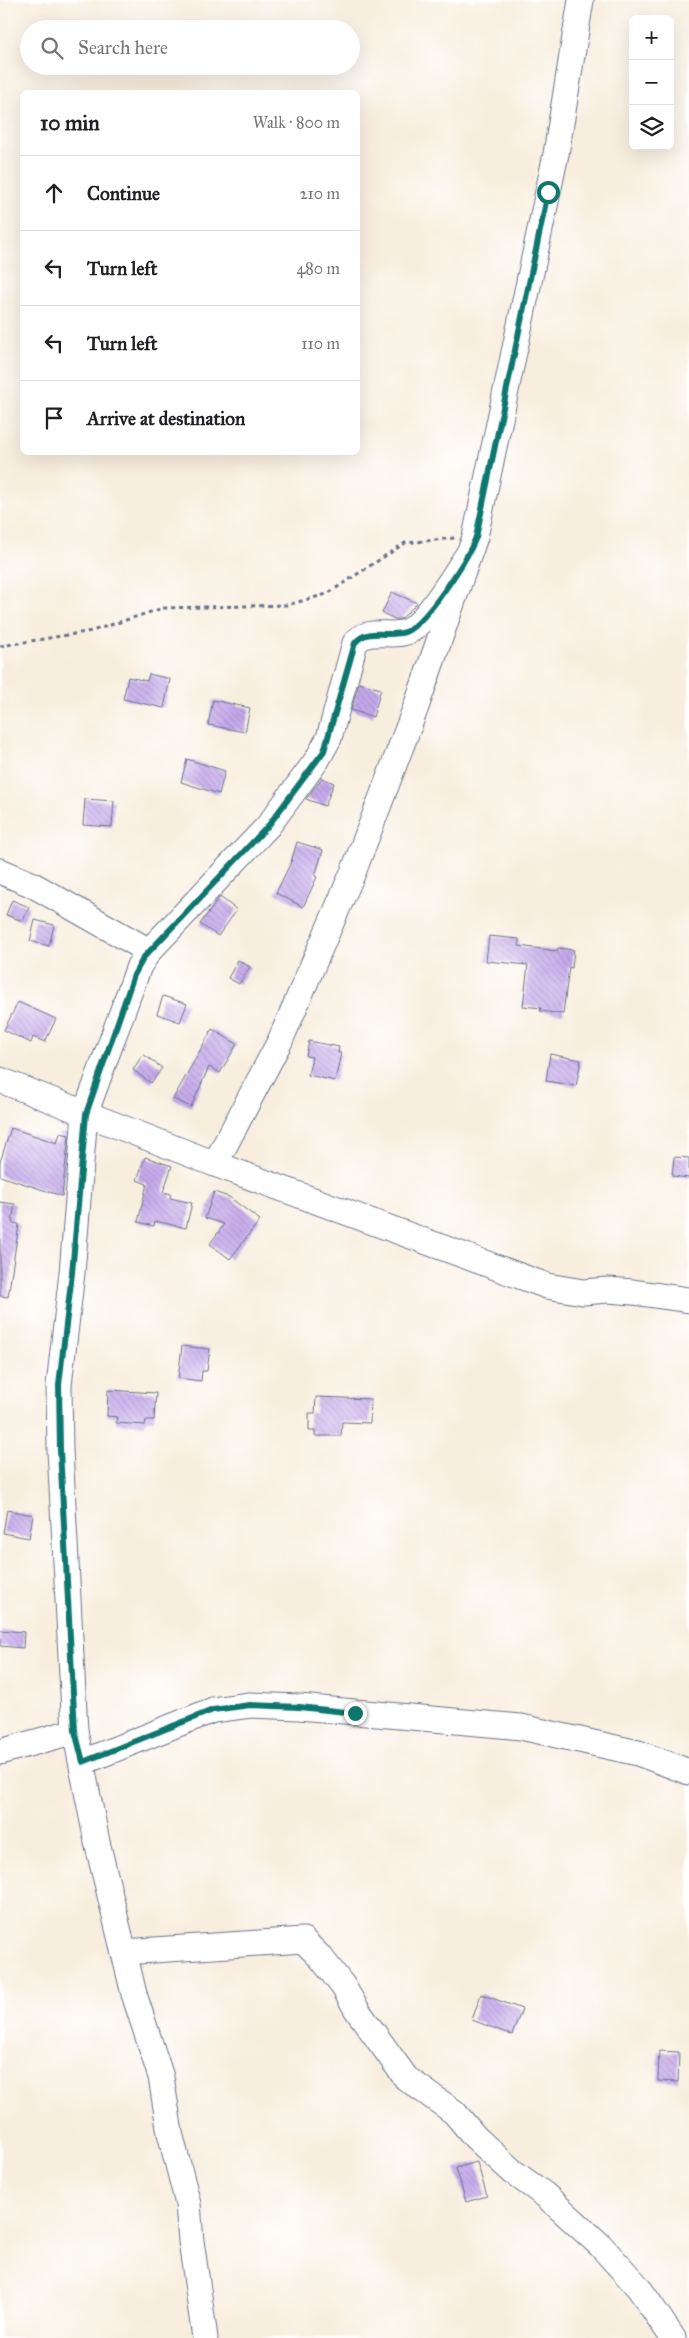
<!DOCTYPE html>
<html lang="en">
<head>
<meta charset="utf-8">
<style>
  :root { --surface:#fff; --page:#f6f6f6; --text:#202124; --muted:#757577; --line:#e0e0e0 }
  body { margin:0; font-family:"IM FELL Great Primer",serif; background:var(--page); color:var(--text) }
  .controls { position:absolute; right:15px; top:15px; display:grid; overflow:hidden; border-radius:8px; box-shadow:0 5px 20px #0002 }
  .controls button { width:45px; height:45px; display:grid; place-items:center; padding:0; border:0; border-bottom:1px solid var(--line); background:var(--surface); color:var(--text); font:25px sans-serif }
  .stop { position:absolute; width:15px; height:15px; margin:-11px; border:4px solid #0f766e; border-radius:50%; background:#fff }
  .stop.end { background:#0f766e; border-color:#fff; box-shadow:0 1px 5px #0008 }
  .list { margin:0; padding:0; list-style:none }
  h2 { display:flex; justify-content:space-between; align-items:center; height:65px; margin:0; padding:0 20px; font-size:21px }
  h2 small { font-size:16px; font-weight:400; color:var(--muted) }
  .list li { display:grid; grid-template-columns:32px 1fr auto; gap:15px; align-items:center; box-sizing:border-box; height:75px; padding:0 20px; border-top:1px solid var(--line) }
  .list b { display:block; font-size:19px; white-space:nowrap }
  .list em { font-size:16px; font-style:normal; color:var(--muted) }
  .icon { flex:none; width:28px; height:28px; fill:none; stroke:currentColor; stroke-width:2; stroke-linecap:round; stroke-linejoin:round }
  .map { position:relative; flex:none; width:689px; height:2338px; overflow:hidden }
  .search { position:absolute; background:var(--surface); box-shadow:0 5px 20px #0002; left:20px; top:20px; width:340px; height:55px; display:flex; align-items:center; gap:12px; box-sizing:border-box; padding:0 18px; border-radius:28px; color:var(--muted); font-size:19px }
  .panel { position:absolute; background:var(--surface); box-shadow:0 5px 20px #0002; left:20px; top:90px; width:340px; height:365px; border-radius:8px }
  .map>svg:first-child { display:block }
  .building { fill:url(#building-back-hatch) }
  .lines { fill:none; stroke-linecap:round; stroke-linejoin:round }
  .minor-casing { stroke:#68728b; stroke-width:27 }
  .path { stroke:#68728b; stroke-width:3; stroke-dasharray:4 4; stroke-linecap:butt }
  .minor { stroke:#fff; stroke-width:25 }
  .route { stroke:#0f766e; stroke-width:6 }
</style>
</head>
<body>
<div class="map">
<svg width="689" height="2338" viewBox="0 0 689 2338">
  <defs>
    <pattern id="building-back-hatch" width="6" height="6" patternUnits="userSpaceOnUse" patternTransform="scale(1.25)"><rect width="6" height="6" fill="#c6a9ec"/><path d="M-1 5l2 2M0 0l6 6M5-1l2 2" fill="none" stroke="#a08ac2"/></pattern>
  </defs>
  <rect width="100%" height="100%" fill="#fff"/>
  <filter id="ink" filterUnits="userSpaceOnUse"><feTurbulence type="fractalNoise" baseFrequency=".02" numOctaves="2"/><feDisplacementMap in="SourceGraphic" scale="10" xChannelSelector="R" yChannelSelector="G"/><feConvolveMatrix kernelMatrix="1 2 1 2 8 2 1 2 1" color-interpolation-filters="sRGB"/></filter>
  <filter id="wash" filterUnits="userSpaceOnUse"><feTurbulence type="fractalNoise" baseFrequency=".0096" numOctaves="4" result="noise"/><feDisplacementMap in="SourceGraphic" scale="20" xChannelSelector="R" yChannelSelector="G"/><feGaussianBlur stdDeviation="1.12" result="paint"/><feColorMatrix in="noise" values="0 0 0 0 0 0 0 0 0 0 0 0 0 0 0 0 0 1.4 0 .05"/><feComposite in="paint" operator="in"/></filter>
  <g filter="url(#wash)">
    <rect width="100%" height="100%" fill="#f8eede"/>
    <g id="blocks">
      <g class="building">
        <polygon points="392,592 417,603 401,619 395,619 382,613"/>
        <polygon points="149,674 170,679 164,708 123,699 128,677 147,681"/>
        <polygon points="359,683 381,689 373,717 351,710"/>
        <polygon points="213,700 250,708 245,732 208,725"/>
        <polygon points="187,759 225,771 219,794 181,782"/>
        <polygon points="322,778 334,783 325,806 306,799"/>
        <polygon points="85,799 114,801 112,827 83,825"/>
        <polygon points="297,842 323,850 315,876 317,877 303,907 276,893 291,862"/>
        <polygon points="220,897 237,910 218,936 200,924"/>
        <polygon points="12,900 29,907 23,921 6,915"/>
        <polygon points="35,920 54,925 49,946 30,941"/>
        <polygon points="489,936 519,939 519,946 557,951 558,948 574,950 572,968 569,967 563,1014 540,1011 541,1008 523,1006 528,965 486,961"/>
        <polygon points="238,960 250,967 239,984 228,978"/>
        <polygon points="163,996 187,1004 180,1022 157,1014"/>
        <polygon points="18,1002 56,1019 45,1042 33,1037 31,1043 4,1030"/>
        <polygon points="212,1029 237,1044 220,1073 209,1067 191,1107 173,1099"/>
        <polygon points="309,1041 339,1047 338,1053 341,1053 335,1081 308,1075 312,1057 306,1056"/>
        <polygon points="143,1054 162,1068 151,1083 133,1070"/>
        <polygon points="550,1054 581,1060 576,1086 546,1081"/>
        <polygon points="11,1128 57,1143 60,1133 69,1135 62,1196 0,1176 0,1162"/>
        <polygon points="145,1157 172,1166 163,1192 171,1194 170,1198 192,1203 186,1228 155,1221 154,1226 138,1222 147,1184 137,1180"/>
        <polygon points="674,1157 689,1158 689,1178 672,1176"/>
        <polygon points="214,1192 229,1197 260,1220 230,1259 210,1244 224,1224 205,1218"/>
        <polygon points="0,1202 15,1204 12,1223 19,1224 8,1297 0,1296"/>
        <polygon points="182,1346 210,1349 207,1371 202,1371 201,1381 178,1378"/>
        <polygon points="108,1390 156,1393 154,1420 146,1420 145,1425 116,1423 117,1417 107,1416"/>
        <polygon points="316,1397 371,1399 370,1423 342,1422 341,1436 315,1436 315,1431 309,1431 309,1413 315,1413"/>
        <polygon points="7,1510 33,1515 29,1538 3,1533"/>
        <polygon points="0,1630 24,1632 23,1648 0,1646"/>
        <polygon points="481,1994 522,2009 512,2035 472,2020"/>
        <polygon points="659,2051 679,2052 678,2082 658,2081"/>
        <polygon points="477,2162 487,2196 466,2202 456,2168"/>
      </g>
    </g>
  </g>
  <g filter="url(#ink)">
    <use href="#blocks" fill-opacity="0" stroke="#68728b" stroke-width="1"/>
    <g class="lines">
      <defs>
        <g id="minor">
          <polyline points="0,871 33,885 149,951"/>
          <polyline points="0,1080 215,1164 547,1286 583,1292 608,1290 633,1292 689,1300"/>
          <polyline points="215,1164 280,1041 354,870 416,707 475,537 556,154 581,0"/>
          <polyline points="0,1752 75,1731"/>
          <polyline points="83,1762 213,1710 250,1705 299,1707 521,1727 638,1753 689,1772"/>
          <polyline points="124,1952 303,1940 322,1959 343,1986 357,2010 406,2078 454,2112 475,2137 513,2172 545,2195 600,2245 639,2288 673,2338"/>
          <path d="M205 2338 191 2241 188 2204 170 2133 161 2077 134 1994 97 1842 75 1731 60 1450 59 1385 72 1273 85 1114 139 966 149 951 268 826 317 760 329 738 355 643C369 625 395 641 412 629 430 616 457 571 470 551"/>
        </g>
      </defs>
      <use href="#minor" class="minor-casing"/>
      <polyline class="path" points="0,646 92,631 163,608 287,605 327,594 405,543 455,538"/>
      <use href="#minor" class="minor"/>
    </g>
  </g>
  <g class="lines" filter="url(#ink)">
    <path class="route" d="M355 1713 299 1707 250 1705 213 1710 83 1762 75 1731 60 1450 59 1385 72 1273 86 1114 134 975 144 957 268 826 324 751 355 643C367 627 388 638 405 632 426 624 468 558 476 537L548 192"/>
  </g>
</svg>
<div class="controls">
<button>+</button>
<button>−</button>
<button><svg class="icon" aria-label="layers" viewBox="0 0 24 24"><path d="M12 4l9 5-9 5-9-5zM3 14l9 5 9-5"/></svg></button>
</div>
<div class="stop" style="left:548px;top:192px"></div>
<div class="stop end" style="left:355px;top:1713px"></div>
<div class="search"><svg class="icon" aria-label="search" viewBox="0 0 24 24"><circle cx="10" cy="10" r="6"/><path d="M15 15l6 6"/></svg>Search here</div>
<section class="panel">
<h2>10 min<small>Walk · 800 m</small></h2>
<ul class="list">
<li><svg class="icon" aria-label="ahead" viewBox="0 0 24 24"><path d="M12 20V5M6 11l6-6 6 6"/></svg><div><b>Continue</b></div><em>210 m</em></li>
<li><svg class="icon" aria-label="left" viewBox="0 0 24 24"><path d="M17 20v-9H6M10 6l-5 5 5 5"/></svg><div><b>Turn left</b></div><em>480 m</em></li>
<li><svg class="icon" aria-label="left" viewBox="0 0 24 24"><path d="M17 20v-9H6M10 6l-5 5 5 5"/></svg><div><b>Turn left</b></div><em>110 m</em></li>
<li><svg class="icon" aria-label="arrive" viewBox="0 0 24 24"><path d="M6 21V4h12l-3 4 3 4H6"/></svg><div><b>Arrive at destination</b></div></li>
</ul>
</section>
</div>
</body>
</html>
